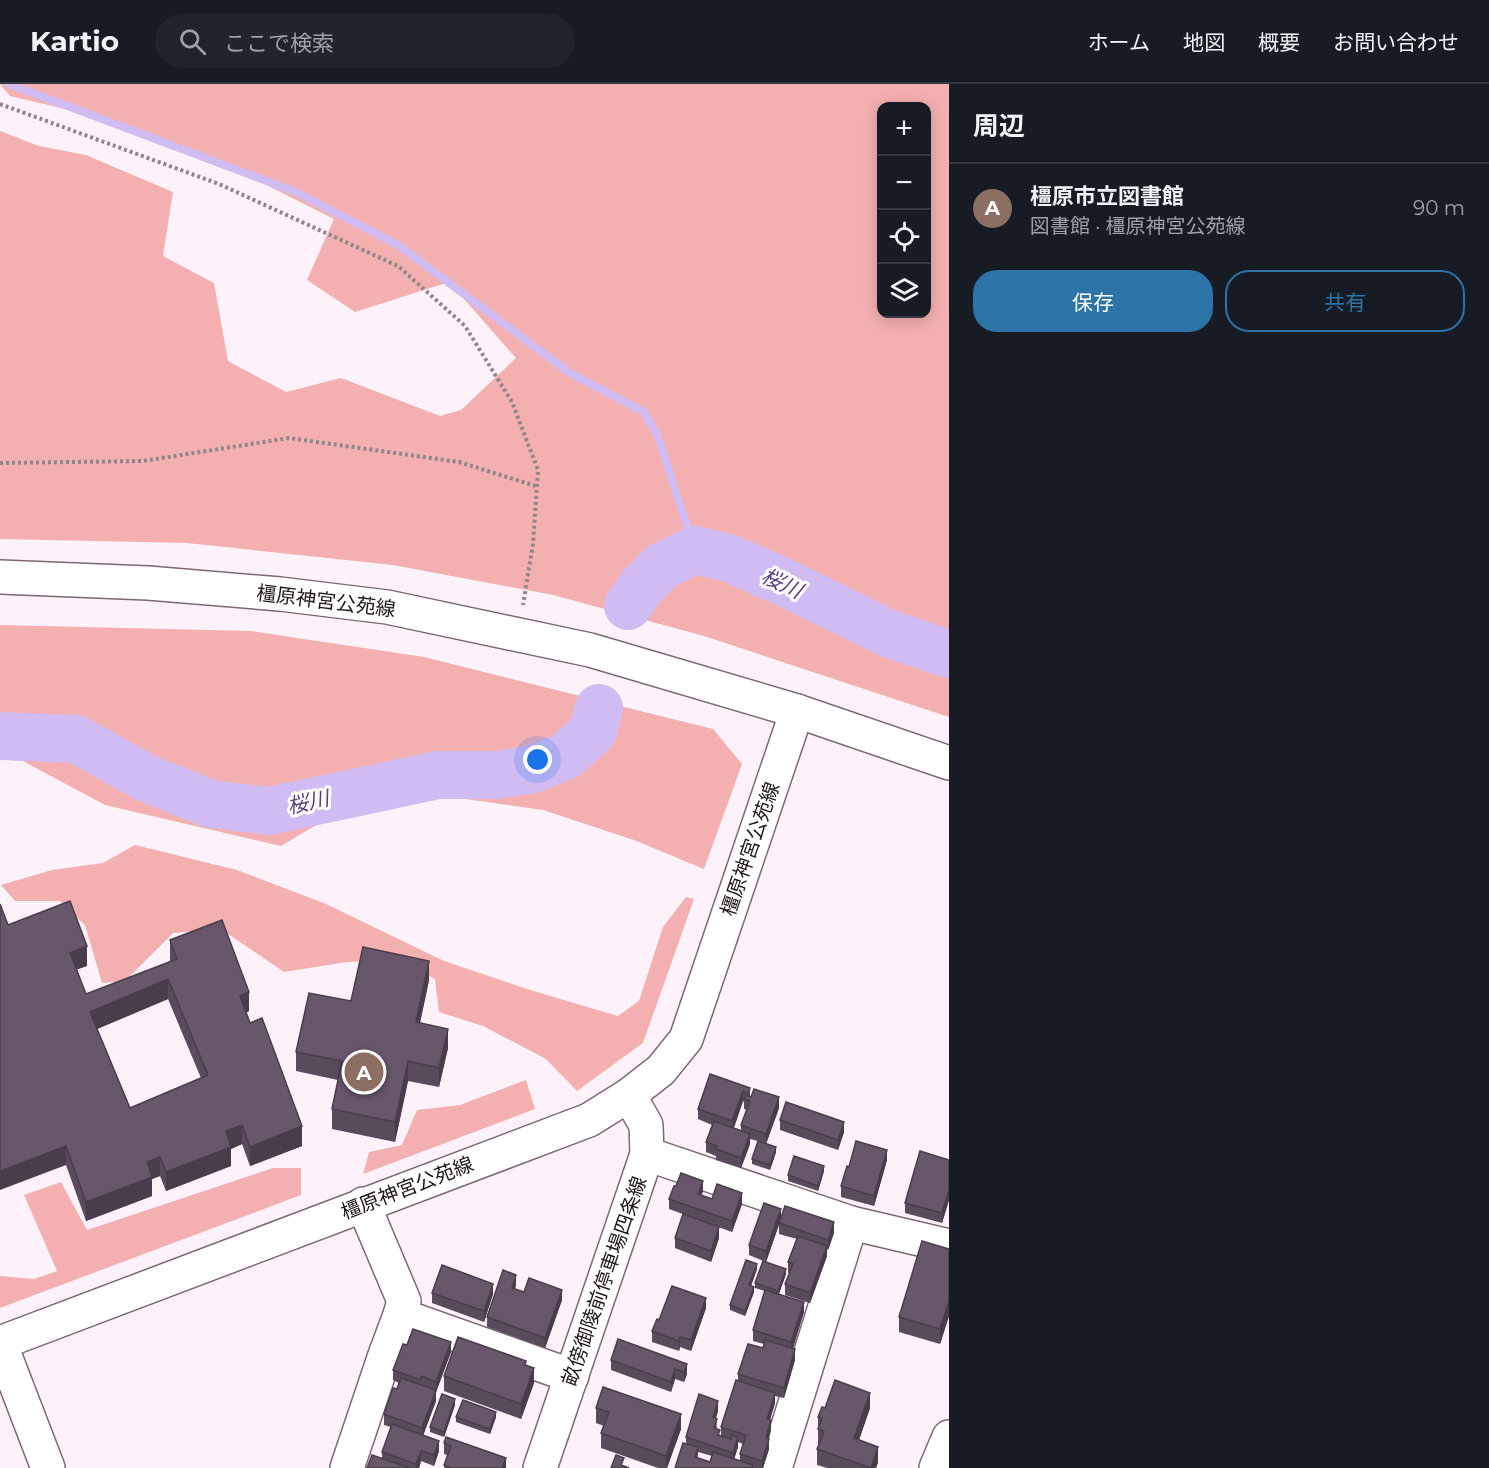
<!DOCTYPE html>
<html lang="ja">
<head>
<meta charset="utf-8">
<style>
  :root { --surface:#171b24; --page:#20242c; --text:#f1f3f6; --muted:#9ea1a6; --line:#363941; --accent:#2c73a7 }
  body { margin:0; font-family:Montserrat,"Noto Sans JP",sans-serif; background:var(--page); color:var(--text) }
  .controls { position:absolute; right:18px; top:18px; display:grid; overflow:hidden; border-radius:12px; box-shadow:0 3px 15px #0003 }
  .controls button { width:54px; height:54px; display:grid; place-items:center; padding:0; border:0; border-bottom:2px solid var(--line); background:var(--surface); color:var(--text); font:30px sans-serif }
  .you { position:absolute; left:538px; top:676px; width:21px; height:21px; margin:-15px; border:4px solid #fff; border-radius:50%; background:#1a73e8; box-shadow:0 0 0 9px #1a73e833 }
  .badge { display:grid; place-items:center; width:39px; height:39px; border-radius:50%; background:var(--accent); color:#fff; font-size:20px; font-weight:700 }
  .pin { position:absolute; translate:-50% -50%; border:3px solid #fff; box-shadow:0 2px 6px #0006 }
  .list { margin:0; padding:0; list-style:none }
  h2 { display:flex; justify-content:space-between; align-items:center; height:78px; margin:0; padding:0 24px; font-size:26px }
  h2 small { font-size:20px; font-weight:400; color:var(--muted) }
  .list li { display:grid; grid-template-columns:39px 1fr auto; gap:18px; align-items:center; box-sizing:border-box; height:90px; padding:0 24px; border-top:2px solid var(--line) }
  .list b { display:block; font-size:22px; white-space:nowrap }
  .list p { margin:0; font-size:20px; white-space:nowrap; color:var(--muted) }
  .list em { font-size:20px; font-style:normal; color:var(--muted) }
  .actions { display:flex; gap:12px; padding:18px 24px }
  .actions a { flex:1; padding:14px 0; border:2px solid var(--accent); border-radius:24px; text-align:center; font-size:21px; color:var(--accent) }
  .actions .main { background:var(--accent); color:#fff }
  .icon { flex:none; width:33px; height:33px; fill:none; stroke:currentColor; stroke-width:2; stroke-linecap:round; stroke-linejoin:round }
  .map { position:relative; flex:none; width:949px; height:1384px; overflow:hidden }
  header { display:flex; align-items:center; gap:36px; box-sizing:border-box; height:84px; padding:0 30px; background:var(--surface); border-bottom:2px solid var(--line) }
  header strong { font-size:28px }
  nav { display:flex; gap:33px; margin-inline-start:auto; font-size:21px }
  .search { width:420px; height:54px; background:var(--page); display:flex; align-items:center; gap:15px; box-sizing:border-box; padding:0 21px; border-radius:33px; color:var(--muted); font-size:22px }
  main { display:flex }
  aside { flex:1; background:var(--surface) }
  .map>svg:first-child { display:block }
  .forest { fill:#f4b0b0; fill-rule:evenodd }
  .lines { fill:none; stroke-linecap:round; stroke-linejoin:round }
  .stream { stroke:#d0bcf3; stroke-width:8 }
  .river { stroke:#d0bcf3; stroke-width:48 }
  .minor-casing { stroke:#7e6775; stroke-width:36 }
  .major-casing { stroke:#7e6775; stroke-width:36 }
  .path { stroke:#8f858c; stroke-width:4; stroke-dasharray:3 3; stroke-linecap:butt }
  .minor { stroke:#fff; stroke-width:33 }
  .major { stroke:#fff; stroke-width:33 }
  .wall { fill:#594b5c; fill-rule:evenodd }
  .shaded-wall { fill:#493d4b }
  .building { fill:#68576b; stroke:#493d4b; stroke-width:1.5; fill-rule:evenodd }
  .labels { text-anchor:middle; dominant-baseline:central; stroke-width:6; stroke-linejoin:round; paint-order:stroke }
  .street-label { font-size:20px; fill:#1f161c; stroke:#fff }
  .water-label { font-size:21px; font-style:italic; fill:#5b3e80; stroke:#fff }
</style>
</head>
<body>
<header>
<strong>Kartio</strong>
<div class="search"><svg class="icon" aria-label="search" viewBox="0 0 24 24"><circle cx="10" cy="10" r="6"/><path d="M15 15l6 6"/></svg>ここで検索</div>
<nav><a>ホーム</a><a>地図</a><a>概要</a><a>お問い合わせ</a></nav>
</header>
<main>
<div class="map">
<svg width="949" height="1384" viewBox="0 0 949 1384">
  <rect width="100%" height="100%" fill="#fdf2f9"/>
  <g class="forest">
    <path d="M0 0H949V633L704 552 553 511 393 481 187 459 0 455V47L39 62 86 71 173 108 163 172 214 199 228 277 286 308 341 294 440 332 461 326 516 274 449 198 355 228 307 196 334 135 227 81 171 64 121 38 10 12ZM882 22H926V230H882Z"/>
    <polygon points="0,541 251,547 424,573 713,645 742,680 704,785 634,756 543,726 444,712 338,728 281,762 105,721 23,677 0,675"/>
    <polygon points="135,761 237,786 326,820 444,877 530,906 618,932 639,917 663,843 686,813 694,815 643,959 577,1007 546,975 483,942 439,928 435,895 396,876 347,878 284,888 221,845 173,849 125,897 102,899 85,841 60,817 15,817 1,801 52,786 103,779"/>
    <polygon points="526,996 535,1025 363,1090 369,1068 402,1061 417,1026 460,1021"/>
    <polygon points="273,1084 301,1084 301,1111 0,1224 0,1192 34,1195 57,1187 24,1111 61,1098 87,1146"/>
  </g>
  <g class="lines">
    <polyline class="stream" points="9,0 296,108 398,161 570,289 644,328 657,350 695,466"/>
    <g class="river">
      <polyline points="628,522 642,502 662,482 695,466 729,474 781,497 890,550 949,570"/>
      <polyline points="0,652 76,655 146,694 211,720 269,727 438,691 496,691 533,685 566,672 593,647 599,624"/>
    </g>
    <defs>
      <g id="minor">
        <polyline points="647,1070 851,1139 949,1162"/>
        <polyline points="400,1231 572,1292"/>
        <polyline points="0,1259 48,1384"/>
        <polyline points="347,1384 385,1271 400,1231 404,1217 363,1120"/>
        <polyline points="775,1384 851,1139"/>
        <polyline points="936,1384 949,1353"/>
      </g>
      <g id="major">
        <polyline points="0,493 148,499 280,510 387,523 590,566 797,627 949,679"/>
        <polyline points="0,1259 589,1036 629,1011 661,986 686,955 797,627"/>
        <polyline points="540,1384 647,1070 646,1041 629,1011"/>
      </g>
    </defs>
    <use href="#minor" class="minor-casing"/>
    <use href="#major" class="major-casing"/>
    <g class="path">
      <polyline points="0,20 219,100 398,182 465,242 512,318 538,386 533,460 523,521"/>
      <polyline points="0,379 143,377 289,354 459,378 536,402"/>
    </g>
    <use href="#minor" class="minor"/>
    <use href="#major" class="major"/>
  </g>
  <g class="wall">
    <path d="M8 841 87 882 77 885 86 910 170 878V856L249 927 246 929 302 1062 250 1082 242 1060 231 1065V1082L166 1107 160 1092 152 1095V1112L86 1137 66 1081ZM168 915 201 994 130 1024 97 945Z"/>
    <polygon points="429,896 420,939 448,964 439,1003 408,997 395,1058 332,1045 332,1025 338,996 296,987 296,968 351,917"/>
    <path d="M750 1004V1012L779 1024 766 1060 776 1068 770 1086 752 1080V1075L758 1057 750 1055V1060L741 1084 716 1076V1072L706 1068V1058L712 1041 698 1035V1025ZM743 1017 744 1018V1025L747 1026 741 1041V1046L734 1044Z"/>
    <polygon points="780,1036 844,1048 838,1066 780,1046"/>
    <polygon points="887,1076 874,1122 841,1113 841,1102 849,1083"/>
    <polygon points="949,1076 949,1116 942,1139 905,1129 905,1119"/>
    <polygon points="824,1087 818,1107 788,1097 788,1091"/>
    <polygon points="703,1107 701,1111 712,1115 742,1120 732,1148 669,1125 669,1115"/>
    <polygon points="781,1134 834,1149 828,1166 827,1165 827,1172 810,1219 785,1211 785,1200 790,1189 788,1189 788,1178 797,1155 779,1150 779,1140 766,1178 749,1171 749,1161"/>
    <polygon points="675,1154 719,1154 711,1178 675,1164"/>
    <polygon points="949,1165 949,1232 940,1260 899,1248 899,1233"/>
    <polygon points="757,1185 751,1202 754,1208 745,1232 730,1226 730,1221"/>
    <path d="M786 1190 779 1210 804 1228 793 1265 795 1276 784 1314 775 1312V1319L770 1336 771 1346 769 1355V1365L763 1384H675L686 1359V1353L718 1327 716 1334 717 1345 720 1352H721V1343L738 1297V1290L763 1264 764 1260 753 1257V1246L765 1207 755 1204V1199ZM738 1358 743 1360 740 1370V1377L734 1375 738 1363ZM698 1368 712 1372 710 1378 698 1374Z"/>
    <polygon points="516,1201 515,1205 524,1208 562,1216 545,1264 487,1243 487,1233"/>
    <polygon points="432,1209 493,1210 484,1238 432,1219"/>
    <polygon points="706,1224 691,1267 680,1263 679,1267 652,1258 652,1247 659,1236"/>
    <polygon points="407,1261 451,1268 436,1308 436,1317 423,1352 439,1367 434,1382 421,1377 419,1384 367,1384 382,1374 382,1368 391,1343 384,1341 384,1330 399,1299 393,1296 393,1286"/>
    <polygon points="611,1276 687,1280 687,1290 684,1298 675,1295 671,1308 611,1286"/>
    <polygon points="526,1281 534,1299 521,1335 444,1307 444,1292"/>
    <polygon points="455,1321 444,1353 430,1348 430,1343"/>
    <polygon points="596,1324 681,1345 667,1384 658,1384 601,1364 601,1349 604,1342 596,1339"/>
    <polygon points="825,1324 870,1324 859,1356 878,1378 876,1384 827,1384 817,1381 817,1365 819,1360 818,1360 818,1333"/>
    <polygon points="456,1333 496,1333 490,1350 456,1338"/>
    <polygon points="444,1359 506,1384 444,1384 447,1371 444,1370"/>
  </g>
  <g class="shaded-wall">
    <polygon points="87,862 87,882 70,888 70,869"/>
    <polygon points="429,877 429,896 416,957 416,938"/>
    <polygon points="168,895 168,915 90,948 90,928"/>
    <polygon points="249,908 249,927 240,931 240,912"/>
    <polygon points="448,945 448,964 439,1003 439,984"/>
    <polygon points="408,977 408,997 395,1058 395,1038"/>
    <polygon points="743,1007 743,1017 732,1048 732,1037"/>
    <polygon points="779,1013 779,1024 766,1060 766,1050"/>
    <polygon points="844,1038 844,1048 838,1066 838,1056"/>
    <polygon points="242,1041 242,1060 231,1065 231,1082 166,1107 166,1088 226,1047"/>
    <polygon points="302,1042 302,1062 250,1082 250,1063"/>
    <polygon points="750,1050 750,1060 741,1084 741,1074"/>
    <polygon points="66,1062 66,1081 0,1106 0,1087"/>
    <polygon points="776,1063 776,1068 770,1086 770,1081"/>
    <polygon points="887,1066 887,1076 874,1122 874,1112"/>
    <polygon points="160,1073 160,1092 152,1095 152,1112 86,1137 86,1118 147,1078"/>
    <polygon points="824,1082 824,1087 818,1107 818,1102"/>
    <polygon points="703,1097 703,1107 698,1121 698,1110"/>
    <polygon points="949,1106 949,1116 942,1139 942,1129"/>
    <polygon points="742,1109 742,1120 732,1148 732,1137"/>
    <polygon points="781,1125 781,1135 766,1178 766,1167"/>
    <polygon points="834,1138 834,1149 828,1166 828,1156"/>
    <polygon points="719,1143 719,1154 711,1178 711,1167"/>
    <polygon points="827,1162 827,1172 810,1219 810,1209"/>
    <polygon points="757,1180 757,1185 749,1207 749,1201"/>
    <polygon points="786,1185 786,1190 778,1212 778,1207"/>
    <polygon points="516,1191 516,1201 512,1214 512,1204"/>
    <polygon points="493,1200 493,1210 484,1238 484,1227"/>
    <polygon points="754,1203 754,1208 745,1232 745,1227"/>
    <polygon points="562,1206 562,1216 545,1264 545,1254"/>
    <polygon points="706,1214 706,1224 691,1267 691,1256"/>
    <polygon points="949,1217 949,1232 940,1260 940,1245"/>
    <polygon points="804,1218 804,1228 791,1269 791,1258"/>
    <polygon points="680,1253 680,1263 679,1267 679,1257"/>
    <polygon points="451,1258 451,1268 436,1308 436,1298"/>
    <polygon points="795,1265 795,1276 784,1314 784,1304"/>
    <polygon points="687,1280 687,1290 684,1298 684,1288"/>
    <polygon points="534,1284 534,1299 521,1335 521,1320"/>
    <polygon points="675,1285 675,1295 671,1308 671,1298"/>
    <polygon points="436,1306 436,1317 422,1354 422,1344"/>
    <polygon points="775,1309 775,1319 767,1345 767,1335"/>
    <polygon points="870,1309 870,1324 854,1370 854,1354"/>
    <polygon points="455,1315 455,1321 444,1353 444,1348"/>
    <polygon points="718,1317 718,1327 713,1344 713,1333"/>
    <polygon points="496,1328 496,1333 490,1350 490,1345"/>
    <polygon points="681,1330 681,1345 667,1384 666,1384 666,1372"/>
    <polygon points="771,1336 771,1346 766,1364 766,1354"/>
    <polygon points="738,1353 738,1363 733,1379 733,1369"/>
    <polygon points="769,1355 769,1365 763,1384 762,1384 762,1377"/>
    <polygon points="439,1357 439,1367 434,1382 434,1371"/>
    <polygon points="878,1363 878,1378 876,1384 871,1384"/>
    <polygon points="421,1367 421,1377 419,1384 416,1384 416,1380"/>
    <polygon points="506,1374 506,1384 502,1384"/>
  </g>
  <g class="building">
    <path d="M70 817 87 862 70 869 86 910 177 875 170 856 222 836 249 908 240 912 250 939 262 934 302 1042 250 1063 242 1041 226 1047 231 1063 166 1088 160 1073 147 1078 152 1093 86 1118 66 1062 0 1087V820L8 841ZM168 895 208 991 130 1024 90 928Z"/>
    <polygon points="363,863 429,877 416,938 448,945 439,984 408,977 395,1038 332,1025 342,977 296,968 309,909 351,917"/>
    <polygon points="710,990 750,1004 748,1009 743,1007 732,1037 698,1025"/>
    <polygon points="754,1005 779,1013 766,1050 741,1041 750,1017 744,1015 746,1011 751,1013"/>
    <polygon points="786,1018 844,1038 838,1056 780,1036"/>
    <polygon points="714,1037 750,1050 741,1074 716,1065 717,1062 706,1058"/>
    <polygon points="758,1057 776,1063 770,1081 752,1075"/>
    <polygon points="856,1057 887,1066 874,1112 841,1102 847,1082 849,1083"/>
    <polygon points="920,1067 949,1076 949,1106 942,1129 905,1119"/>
    <polygon points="794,1072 824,1082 818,1102 788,1091"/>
    <polygon points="681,1089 703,1097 698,1110 712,1115 717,1100 742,1109 732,1137 669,1115 674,1102 676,1102"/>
    <polygon points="764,1119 781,1125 766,1167 749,1161"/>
    <polygon points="785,1122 834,1138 828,1156 779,1139"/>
    <polygon points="683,1130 719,1143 711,1167 675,1154"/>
    <polygon points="798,1152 827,1162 810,1209 785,1200 793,1180 788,1178"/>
    <polygon points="922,1157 949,1165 949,1217 940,1245 899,1233"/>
    <polygon points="746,1176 757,1180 749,1201 754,1203 745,1227 730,1221"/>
    <polygon points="763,1177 786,1185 778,1207 755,1199"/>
    <polygon points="442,1181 493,1200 484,1227 432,1209"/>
    <polygon points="503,1186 516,1191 512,1204 524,1208 529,1194 562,1206 545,1254 487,1233"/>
    <polygon points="672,1202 706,1214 691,1256 680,1253 679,1257 652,1247 657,1235 659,1236"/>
    <polygon points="765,1206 804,1218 791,1258 753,1246"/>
    <polygon points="413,1245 451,1258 436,1298 421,1292 420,1296 393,1286 403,1260 407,1261"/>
    <polygon points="458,1253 526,1277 525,1281 534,1284 521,1320 444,1292"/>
    <polygon points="618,1255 687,1280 684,1288 675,1285 671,1298 611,1276"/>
    <polygon points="765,1256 795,1265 784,1304 738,1290 748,1260 763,1264"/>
    <polygon points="401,1294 436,1306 422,1344 384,1330 393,1304 397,1305"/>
    <polygon points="736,1296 775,1309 767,1335 771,1336 766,1354 769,1355 762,1377 740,1370 746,1351 721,1343"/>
    <polygon points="835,1296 870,1309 854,1354 878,1363 871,1384 817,1365 824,1347 818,1345 822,1334 818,1333 822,1323 825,1324"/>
    <polygon points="603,1303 681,1330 666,1372 601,1349 609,1328 596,1324"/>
    <polygon points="442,1310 455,1315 444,1348 430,1343"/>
    <polygon points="699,1310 718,1317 713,1333 717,1335 714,1344 720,1346 718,1351 731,1355 732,1351 738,1353 733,1369 686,1353"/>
    <polygon points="463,1316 496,1328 490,1345 456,1333"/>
    <polygon points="392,1340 439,1357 434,1371 421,1367 416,1380 382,1368"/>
    <polygon points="446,1353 506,1374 502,1384 451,1384 444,1381 451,1362 444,1359"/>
    <polygon points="683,1359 698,1363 695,1373 710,1378 713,1368 753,1381 752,1384 675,1384"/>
    <polygon points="372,1371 410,1384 367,1384"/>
    <polygon points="616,1371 624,1374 621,1381 629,1384 611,1384"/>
  </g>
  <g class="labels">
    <g class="street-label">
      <text transform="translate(326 517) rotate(7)">橿原神宮公苑線</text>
      <text transform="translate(750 765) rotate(-71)">橿原神宮公苑線</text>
      <text transform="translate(407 1104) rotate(-21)">橿原神宮公苑線</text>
      <text transform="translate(604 1197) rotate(-71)">畝傍御陵前停車場四条線</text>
    </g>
    <g class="water-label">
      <text transform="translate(782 499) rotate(25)">桜川</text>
      <text transform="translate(308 718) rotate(-12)">桜川</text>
    </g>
  </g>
</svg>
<div class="controls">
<button>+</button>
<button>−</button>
<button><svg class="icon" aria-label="locate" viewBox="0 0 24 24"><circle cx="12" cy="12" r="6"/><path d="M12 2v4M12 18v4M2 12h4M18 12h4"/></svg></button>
<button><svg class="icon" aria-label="layers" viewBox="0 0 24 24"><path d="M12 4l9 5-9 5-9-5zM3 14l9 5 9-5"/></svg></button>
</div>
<div class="you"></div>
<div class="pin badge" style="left:364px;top:988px;background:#8d6e63">A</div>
</div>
<aside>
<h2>周辺<small></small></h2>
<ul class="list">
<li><span class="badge" style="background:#8d6e63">A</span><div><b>橿原市立図書館</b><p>図書館 · 橿原神宮公苑線</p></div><em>90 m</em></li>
</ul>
<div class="actions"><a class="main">保存</a><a>共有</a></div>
</aside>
</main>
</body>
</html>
